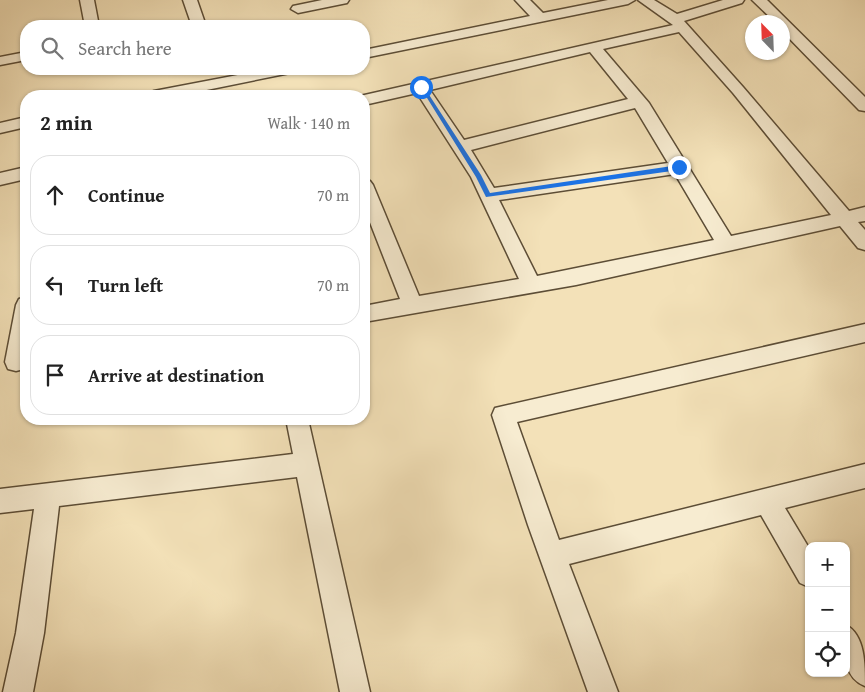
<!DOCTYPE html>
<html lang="en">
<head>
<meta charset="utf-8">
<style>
  :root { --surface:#fff; --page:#f2f2f2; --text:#222; --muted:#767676; --line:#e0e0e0 }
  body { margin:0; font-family:"Gentium Book Plus",serif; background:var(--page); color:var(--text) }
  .controls { position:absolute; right:15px; bottom:15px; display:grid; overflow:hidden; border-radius:10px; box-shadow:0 1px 4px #0004 }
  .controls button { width:45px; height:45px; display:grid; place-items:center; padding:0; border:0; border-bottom:1px solid var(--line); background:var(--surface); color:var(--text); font:25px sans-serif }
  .compass { position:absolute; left:745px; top:15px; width:45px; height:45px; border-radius:50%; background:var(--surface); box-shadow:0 1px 4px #0004; rotate:337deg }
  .stop { position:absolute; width:15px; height:15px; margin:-11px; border:4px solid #1a73e8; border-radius:50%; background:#fff }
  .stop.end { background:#1a73e8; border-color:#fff; box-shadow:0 1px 5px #0008 }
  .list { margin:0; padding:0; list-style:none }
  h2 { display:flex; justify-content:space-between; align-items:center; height:65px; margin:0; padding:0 20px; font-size:21px }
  h2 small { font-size:16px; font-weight:400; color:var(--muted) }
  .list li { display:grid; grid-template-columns:32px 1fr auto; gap:15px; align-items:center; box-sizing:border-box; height:80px; margin:0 10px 10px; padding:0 10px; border:1px solid var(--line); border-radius:20px }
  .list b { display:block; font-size:19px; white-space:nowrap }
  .list em { font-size:16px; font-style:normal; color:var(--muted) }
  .icon { flex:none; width:28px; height:28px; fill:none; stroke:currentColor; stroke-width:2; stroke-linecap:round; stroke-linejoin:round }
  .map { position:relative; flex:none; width:865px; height:692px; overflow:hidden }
  .search { position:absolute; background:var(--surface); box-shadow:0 1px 4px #0004; left:20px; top:20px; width:350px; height:55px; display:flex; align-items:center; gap:12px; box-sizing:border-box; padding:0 18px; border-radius:20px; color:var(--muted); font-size:19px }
  .panel { position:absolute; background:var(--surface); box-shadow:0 1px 4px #0004; left:20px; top:90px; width:350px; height:335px; border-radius:20px }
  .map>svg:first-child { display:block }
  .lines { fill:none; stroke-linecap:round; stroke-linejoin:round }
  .street-casing { stroke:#5c4d36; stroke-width:3 }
  .street { fill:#f7ecd1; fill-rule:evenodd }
  .route { fill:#1a73e8 }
</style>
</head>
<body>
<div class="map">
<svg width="865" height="692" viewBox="0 0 865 692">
  <rect width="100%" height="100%" fill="#f3e1b8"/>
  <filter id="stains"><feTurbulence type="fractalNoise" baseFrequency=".004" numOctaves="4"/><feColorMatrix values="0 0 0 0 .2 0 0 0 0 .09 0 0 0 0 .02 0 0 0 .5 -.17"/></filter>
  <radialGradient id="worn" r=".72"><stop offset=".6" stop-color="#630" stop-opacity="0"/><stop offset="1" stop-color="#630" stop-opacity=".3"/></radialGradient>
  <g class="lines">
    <defs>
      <g id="street">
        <polygon points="80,0 94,0 99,26 85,26"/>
        <polygon points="183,0 197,0 206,26 192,26"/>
        <polygon points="322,0 349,0 347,3 298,13 291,9 293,6"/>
        <polygon points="515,0 530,0 543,13 608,0 635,0 628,4 364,58 364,50 530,16"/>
        <path d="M638 0H654L677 14 723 0H744L742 3 684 21 743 87 849 211 865 207V221L858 222 865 230V250L858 248 840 226 576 285 364 322V306L400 299 364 207V179L370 181 373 185 419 296 519 279 471 177 417 93 364 105V96H360L673 25ZM679 32 733 93 831 215 731 236 649 103 603 49ZM590 52 628 99 464 140 430 90ZM635 108 668 163 494 188 471 150ZM675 174 714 240 537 276 499 200Z"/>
        <polygon points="752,0 767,0 865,97 865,111 859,110 782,31 782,22 775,22"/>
        <polygon points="26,52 26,60 0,65 0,57"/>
        <polygon points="269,69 297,69 295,72 290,73 177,96 146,96 149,93 154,91"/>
        <polygon points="26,117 26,127 0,133 0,123"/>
        <polygon points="26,167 26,179 0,185 0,173"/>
        <polygon points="26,297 26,363 24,369 16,371 8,369 5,362 16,305 19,299"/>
        <polygon points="865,324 865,342 517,422 559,540 865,464 865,488 785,508 809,548 809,587 800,583 761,515 569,564 618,692 588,692 528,525 492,415 495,408"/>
        <polygon points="286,419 308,419 370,692 340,692 297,477 59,506 44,633 33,692 3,692 16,633 34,509 0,513 0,489 293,454"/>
        <path d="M846 625C865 635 865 664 865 686 840 676 846 648 846 625Z"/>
      </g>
    </defs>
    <use href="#street" class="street-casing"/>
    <use href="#street" class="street"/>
  </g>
  <polygon class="route" points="419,85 424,87 481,175 490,193 679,165 683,167 679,170 486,197 476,177"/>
  <rect width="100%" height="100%" filter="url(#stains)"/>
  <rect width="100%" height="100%" fill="url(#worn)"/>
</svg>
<div class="controls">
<button>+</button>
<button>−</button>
<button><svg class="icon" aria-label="locate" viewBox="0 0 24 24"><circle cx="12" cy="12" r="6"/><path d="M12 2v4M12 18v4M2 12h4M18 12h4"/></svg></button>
</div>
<svg class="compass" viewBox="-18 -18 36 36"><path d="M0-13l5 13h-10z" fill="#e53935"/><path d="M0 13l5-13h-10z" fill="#767676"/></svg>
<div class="stop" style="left:421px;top:87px"></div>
<div class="stop end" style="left:679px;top:167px"></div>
<div class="search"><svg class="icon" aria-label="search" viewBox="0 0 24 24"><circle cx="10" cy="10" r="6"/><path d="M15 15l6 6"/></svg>Search here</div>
<section class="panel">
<h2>2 min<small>Walk · 140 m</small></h2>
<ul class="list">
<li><svg class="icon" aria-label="ahead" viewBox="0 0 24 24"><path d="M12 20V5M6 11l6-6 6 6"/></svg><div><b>Continue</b></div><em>70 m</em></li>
<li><svg class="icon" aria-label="left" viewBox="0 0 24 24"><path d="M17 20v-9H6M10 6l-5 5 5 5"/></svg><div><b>Turn left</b></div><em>70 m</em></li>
<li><svg class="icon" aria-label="arrive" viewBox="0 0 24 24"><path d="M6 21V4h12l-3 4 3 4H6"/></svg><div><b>Arrive at destination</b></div></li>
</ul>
</section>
</div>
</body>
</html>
